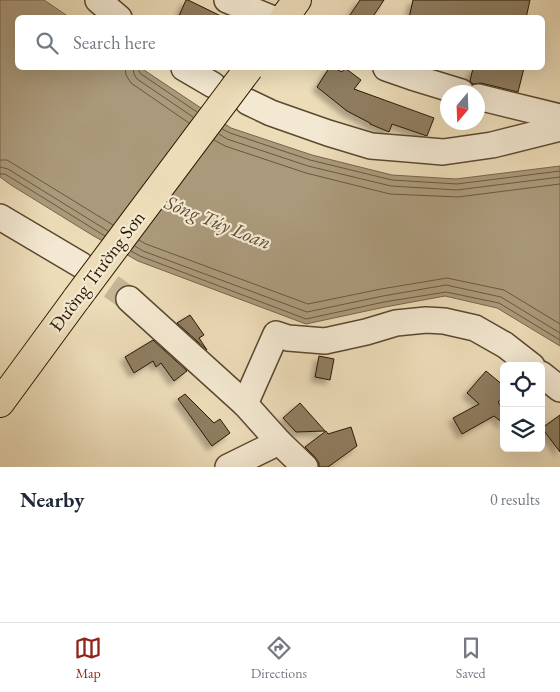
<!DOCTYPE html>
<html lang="en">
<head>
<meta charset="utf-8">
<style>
  :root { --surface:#fff; --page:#f2f2f3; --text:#1f2937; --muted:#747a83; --line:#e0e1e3; --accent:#8f2418 }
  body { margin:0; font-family:"EB Garamond",serif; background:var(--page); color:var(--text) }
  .controls { position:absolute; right:15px; bottom:15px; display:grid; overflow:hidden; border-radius:8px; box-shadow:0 5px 20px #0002 }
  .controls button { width:45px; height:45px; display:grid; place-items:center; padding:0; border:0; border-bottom:1px solid var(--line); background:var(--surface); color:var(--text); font:25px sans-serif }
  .compass { position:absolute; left:440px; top:85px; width:45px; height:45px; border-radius:50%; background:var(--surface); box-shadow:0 5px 20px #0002; rotate:199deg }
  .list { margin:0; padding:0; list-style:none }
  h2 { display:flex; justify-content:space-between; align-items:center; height:65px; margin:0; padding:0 20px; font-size:21px }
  h2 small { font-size:16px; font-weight:400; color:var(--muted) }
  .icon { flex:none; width:28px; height:28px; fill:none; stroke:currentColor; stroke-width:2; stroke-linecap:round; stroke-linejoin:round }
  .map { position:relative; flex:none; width:560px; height:467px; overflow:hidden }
  .search { position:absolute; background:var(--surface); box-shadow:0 5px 20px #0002; left:15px; right:15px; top:15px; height:55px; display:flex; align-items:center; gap:12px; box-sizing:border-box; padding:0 18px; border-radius:8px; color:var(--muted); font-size:19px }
  .sheet { height:155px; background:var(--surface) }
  nav { display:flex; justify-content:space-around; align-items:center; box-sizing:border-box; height:70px; border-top:1px solid var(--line); background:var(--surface); font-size:14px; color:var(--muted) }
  nav a { display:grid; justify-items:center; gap:2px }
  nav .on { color:var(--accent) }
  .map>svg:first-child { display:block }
  .water { fill:#aa997a; stroke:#77654a }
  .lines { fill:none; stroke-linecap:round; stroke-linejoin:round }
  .shore { stroke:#6a583e; stroke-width:1 }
  .building { fill:#8f7d61; stroke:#2b1703; filter:url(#shadow) }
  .minor-tunnel { stroke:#c5b594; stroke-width:25; stroke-dasharray:25 12; stroke-linecap:butt }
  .minor-casing { stroke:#5b4830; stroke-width:28 }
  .highway-casing { stroke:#2b1703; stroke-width:30 }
  .minor { stroke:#f3e8d1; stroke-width:25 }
  .highway { stroke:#ecdcb8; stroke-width:28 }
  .highway-bridge-casing { stroke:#2b1703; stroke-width:30; stroke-linecap:butt }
  .highway-bridge { stroke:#ecdcb8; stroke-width:28 }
  .labels { text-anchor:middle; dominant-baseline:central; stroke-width:4.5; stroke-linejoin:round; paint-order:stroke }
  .street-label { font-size:19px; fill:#2b1703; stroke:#f3e8d1 }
  .water-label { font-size:20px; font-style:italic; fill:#5e4b33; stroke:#f3e8d1 }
</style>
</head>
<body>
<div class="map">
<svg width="560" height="467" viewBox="0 0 560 467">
  <defs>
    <filter id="shadow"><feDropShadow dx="-4.5" dy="4.5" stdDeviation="2.5" flood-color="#0004"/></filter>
  </defs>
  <rect width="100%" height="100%" fill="#ecdcb8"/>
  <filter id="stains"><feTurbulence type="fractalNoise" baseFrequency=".004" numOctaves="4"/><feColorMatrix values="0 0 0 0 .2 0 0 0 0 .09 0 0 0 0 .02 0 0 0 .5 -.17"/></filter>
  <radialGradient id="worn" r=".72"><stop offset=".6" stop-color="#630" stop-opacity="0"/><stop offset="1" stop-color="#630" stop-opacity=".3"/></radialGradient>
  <polygon class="water" points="0,0 44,0 69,17 18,18 18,68 141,68 231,128 312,155 392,175 456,179 560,166 560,346 497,308 445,296 385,307 306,324 138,261 92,235 11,185 0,177"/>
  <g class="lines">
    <g class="shore">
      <polyline points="125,68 126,75 131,83 189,123"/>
      <polyline points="133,68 134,74 137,79 193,117"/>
      <polyline points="139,68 139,71 141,74 197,112"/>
      <polyline points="222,129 230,133 310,160 392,180 457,184 560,171"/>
      <polyline points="219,134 227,139 308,166 391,186 457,190 560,177"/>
      <polyline points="214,140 225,146 306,173 390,194 458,197 560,184"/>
      <polyline points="0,160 7,160 12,163 113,225"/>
      <polyline points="0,167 8,169 108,231"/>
      <polyline points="0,174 5,174 105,236"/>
      <polyline points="139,240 146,244 308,304 381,289 447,278 504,290 560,324"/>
      <polyline points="135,246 143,251 307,312 383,296 446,285 501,297 560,333"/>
      <polyline points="131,251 140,256 306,319 384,302 446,292 499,303 560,340"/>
    </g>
  </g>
  <g class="building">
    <polygon points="186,0 188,0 225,18 178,18"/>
    <polygon points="360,0 384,0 372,18 348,18"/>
    <polygon points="413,0 530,0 526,18 409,18"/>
    <polygon points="329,68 334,68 342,72 345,68 361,80 354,89 434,118 427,136 392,124 389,132 370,124 370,123 347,111 317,87"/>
    <polygon points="473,68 524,68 518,92 481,83 473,84 470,81"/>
    <polygon points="190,315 204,335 199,338 207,350 177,323"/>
    <polygon points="153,340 187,371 174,381 161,363 156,367 153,361 134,373 125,357"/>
    <polygon points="319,356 334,359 330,380 315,377"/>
    <polygon points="486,371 504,386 504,398 498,402 504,411 504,424 494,416 462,434 453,418 479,404 467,393"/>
    <polygon points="185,394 214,423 220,419 230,433 212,446 178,399"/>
    <polygon points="300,403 325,431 296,432 283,418"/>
    <polygon points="560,415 560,452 542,428"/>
    <polygon points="351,427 357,446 328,467 319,467 319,463 315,457 305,447 326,431 328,434"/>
  </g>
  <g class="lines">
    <polyline class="minor-tunnel" points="81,265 129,299"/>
    <defs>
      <g id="minor">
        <polyline points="98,0 119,18"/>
        <polyline points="227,0 271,18"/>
        <polyline points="184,68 213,85"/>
        <polyline points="386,68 412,77 461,92"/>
        <polyline points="478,97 560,117"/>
        <polyline points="248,102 271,113 328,133 371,146 408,149 443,152 492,145 560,128"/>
        <polyline points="0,217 81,265"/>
        <polyline points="129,299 245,404 279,442 305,467"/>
        <polyline points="541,374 560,389"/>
        <polyline points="245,404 276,334 288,338 325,341 366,332 396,323 426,320 444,321 475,328 505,345 532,366"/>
        <polyline points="228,467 279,442"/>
      </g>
      <g id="highway">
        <polyline points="284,18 297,0"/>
        <polyline points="0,403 77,298"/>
      </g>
    </defs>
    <use href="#minor" class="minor-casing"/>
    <use href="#highway" class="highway-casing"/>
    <use href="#minor" class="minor"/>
    <use href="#highway" class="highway"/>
    <defs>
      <polyline id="highway-bridge" points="77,298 249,68"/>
    </defs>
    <use href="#highway-bridge" class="highway-bridge-casing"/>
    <use href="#highway-bridge" class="highway-bridge"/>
  </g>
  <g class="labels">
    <g class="street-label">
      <text transform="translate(97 271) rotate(-53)">Đường Trường Sơn</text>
    </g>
    <g class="water-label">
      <text transform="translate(218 222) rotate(22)">Sông Túy Loan</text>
    </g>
  </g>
  <rect width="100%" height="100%" filter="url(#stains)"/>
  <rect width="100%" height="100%" fill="url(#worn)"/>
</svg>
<div class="controls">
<button><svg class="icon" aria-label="locate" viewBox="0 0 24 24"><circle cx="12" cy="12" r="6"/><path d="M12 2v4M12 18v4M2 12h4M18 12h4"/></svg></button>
<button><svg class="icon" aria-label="layers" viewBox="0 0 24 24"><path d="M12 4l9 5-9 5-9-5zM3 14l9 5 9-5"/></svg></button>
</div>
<svg class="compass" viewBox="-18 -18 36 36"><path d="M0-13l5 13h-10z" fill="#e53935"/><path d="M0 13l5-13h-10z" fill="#747a83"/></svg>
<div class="search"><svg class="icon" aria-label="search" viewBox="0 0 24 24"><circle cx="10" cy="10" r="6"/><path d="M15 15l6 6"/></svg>Search here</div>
</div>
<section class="sheet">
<h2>Nearby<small>0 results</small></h2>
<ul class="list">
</ul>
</section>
<nav>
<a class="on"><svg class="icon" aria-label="map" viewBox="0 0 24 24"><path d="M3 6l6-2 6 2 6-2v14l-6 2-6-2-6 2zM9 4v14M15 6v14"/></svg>Map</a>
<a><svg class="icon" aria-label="directions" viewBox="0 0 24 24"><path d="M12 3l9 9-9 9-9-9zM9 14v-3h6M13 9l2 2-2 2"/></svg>Directions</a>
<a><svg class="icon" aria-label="saved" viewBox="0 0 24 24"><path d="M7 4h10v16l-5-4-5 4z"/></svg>Saved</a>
</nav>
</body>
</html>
